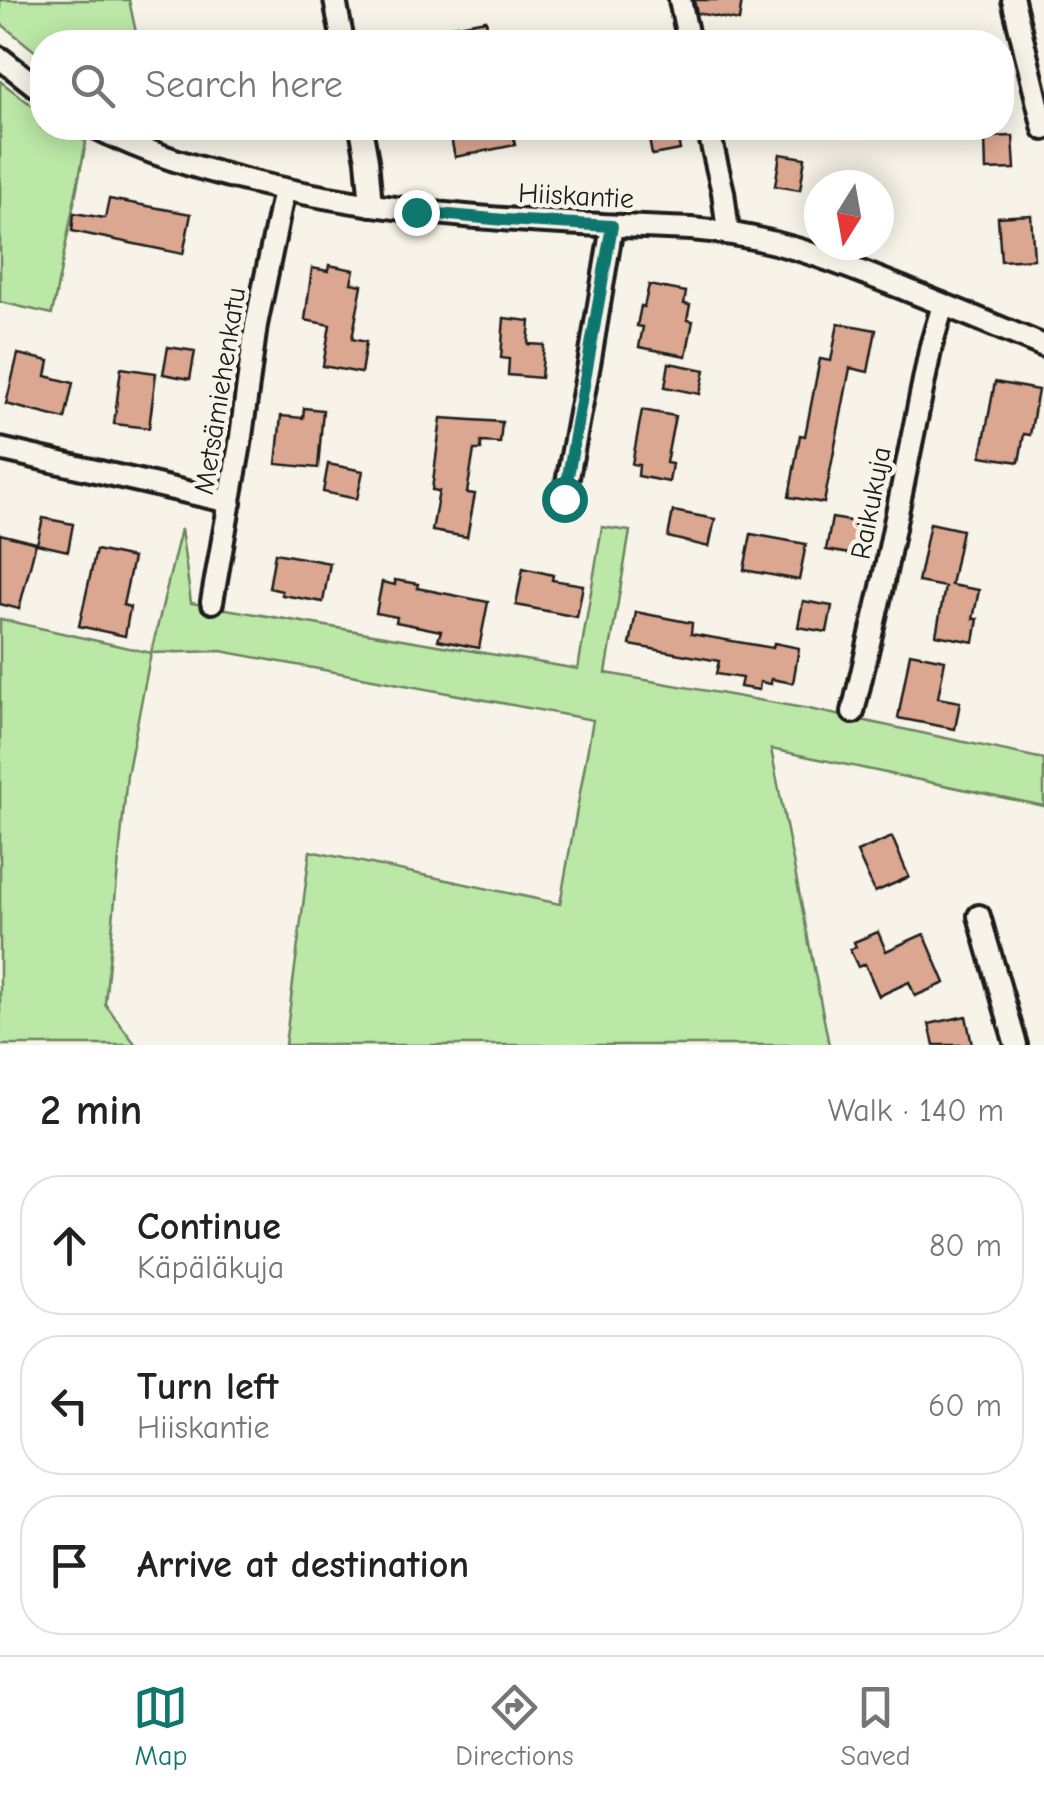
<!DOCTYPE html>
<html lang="en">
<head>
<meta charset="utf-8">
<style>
  :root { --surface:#fff; --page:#f2f2f2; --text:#222; --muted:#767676; --line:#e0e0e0; --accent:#0f766e }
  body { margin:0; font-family:"Comic Neue",sans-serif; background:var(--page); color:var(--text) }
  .compass { position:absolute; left:804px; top:170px; width:90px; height:90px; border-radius:50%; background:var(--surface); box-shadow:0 5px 25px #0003; rotate:191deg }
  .stop { position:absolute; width:30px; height:30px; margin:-22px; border:8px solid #0f766e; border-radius:50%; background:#fff }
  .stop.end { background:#0f766e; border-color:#fff; box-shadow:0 2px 10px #0008 }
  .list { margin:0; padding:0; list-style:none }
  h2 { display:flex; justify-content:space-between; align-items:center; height:130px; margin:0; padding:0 40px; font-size:42px }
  h2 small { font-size:32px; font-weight:400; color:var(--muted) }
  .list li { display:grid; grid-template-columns:65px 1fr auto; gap:30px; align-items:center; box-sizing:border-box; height:140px; margin:0 20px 20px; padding:0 20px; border:2px solid var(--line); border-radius:40px }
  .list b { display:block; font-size:38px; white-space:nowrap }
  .list p { margin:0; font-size:32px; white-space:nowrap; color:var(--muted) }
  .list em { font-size:32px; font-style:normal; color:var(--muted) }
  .icon { flex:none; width:55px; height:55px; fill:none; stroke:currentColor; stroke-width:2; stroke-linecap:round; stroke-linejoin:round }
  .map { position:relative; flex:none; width:1044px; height:1045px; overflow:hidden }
  .search { position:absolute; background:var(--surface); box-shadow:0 5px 25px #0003; left:30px; right:30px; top:30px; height:110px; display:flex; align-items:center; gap:25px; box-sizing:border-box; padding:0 35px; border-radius:40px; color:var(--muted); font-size:38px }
  .sheet { height:610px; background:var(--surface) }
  nav { display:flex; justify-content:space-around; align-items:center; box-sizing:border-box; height:140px; border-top:2px solid var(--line); background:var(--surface); font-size:28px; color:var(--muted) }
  nav a { display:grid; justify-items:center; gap:5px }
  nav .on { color:var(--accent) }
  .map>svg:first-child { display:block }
  .green { fill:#bbe8a6; stroke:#6c8261; stroke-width:2.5 }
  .building { fill:#dba790; stroke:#1c1c1c; stroke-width:2.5 }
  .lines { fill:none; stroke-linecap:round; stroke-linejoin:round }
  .minor-casing { stroke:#1c1c1c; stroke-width:28 }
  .minor { stroke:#f7f3e8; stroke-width:20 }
  .route { stroke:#0f766e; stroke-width:12 }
  .labels { text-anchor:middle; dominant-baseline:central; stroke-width:9; stroke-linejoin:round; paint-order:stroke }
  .street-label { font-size:28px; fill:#1c1c1c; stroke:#f7f3e8 }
</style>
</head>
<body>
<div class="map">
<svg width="1044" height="1045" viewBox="0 0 1044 1045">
  <rect width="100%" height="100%" fill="#f7f3e8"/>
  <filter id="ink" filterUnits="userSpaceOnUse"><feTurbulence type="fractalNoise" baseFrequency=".01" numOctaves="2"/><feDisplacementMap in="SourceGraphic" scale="20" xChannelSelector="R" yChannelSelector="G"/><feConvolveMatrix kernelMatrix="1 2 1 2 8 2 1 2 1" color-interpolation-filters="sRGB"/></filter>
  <g filter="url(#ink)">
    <g class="green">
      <polygon points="0,0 129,0 138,42 42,42 42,57 0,23"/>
      <polygon points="0,81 42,113 42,128 64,128 86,142 52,314 0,302"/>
      <polygon points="602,527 630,531 606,673 809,709 1044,759 1044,806 771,749 829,1045 285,1045 310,851 560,904 593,720 221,651 151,653 127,775 105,1004 136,1045 0,1045 0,619 151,653 181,529 191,603 578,669"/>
    </g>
    <g class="building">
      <polygon points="694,0 742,0 739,21 697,13"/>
      <polygon points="486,20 490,42 414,42 414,33"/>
      <polygon points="449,128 512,128 515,145 455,157"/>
      <polygon points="647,128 676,128 680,150 652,155"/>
      <polygon points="1013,136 1015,169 986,170 985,137"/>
      <polygon points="780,154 805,158 800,190 775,186"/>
      <polygon points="109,199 191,214 183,254 72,231 74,213 105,218"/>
      <polygon points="1031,215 1034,259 1001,261 998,217"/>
      <polygon points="329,265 354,270 351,283 362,285 352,339 366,342 361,373 323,366 330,325 305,320 312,268 328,271"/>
      <polygon points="649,285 686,292 684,304 690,305 687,320 693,321 686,356 639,347 643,327 637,326 641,306 644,307"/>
      <polygon points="504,318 530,321 528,344 544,345 541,378 508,375 509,359 501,358"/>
      <polygon points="838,323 876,330 868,372 850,368 824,503 789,497 800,435 805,436 820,359 831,361"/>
      <polygon points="168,347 195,351 190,379 163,374"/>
      <polygon points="18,354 49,361 46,376 73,383 65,419 6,404"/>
      <polygon points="669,363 705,370 700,394 665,387"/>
      <polygon points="121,368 156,373 149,428 114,424"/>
      <polygon points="995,382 1038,390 1030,435 1024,434 1019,462 981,456"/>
      <polygon points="304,408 323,410 318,468 276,464 281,416 303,418"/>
      <polygon points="642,410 675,416 666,463 672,464 669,482 638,476 639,465 632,464"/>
      <polygon points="441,418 502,422 500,443 481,442 481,450 474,450 467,493 475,494 467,537 432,531 439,491 432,490"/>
      <polygon points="328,464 363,471 357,499 323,492"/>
      <polygon points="673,511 715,519 709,547 668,537"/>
      <polygon points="43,518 73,524 68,551 37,544"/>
      <polygon points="832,518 862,523 856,555 826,550"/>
      <polygon points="930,523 962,530 951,585 979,590 973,619 978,619 974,642 936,635 945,587 918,582"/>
      <polygon points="0,534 36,543 19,609 0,604"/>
      <polygon points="751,534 806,544 799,580 744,570"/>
      <polygon points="96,550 133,558 123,605 130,607 125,636 79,626"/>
      <polygon points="275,553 330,563 323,602 282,595 282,591 269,588"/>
      <polygon points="523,568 553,575 552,580 583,585 577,617 516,605"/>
      <polygon points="395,580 418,584 417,588 488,602 479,648 438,640 441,631 396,622 397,617 376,613 382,582 395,585"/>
      <polygon points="803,601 832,606 827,632 798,627"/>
      <polygon points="636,612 692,623 691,634 773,648 774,643 799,648 793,683 771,679 771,684 760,682 759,690 740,687 742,678 716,674 719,661 630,645"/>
      <polygon points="910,653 945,660 938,698 960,702 955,729 898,718"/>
      <polygon points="892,837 909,877 875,892 857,852"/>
      <polygon points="878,932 886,951 924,934 945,983 915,996 909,982 879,996 865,964 858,967 850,950 856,947 854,942"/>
      <polygon points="966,1016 972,1045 934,1045 929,1024"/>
    </g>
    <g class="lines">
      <defs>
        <g id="minor">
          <polyline points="335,0 343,42"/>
          <polyline points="680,0 689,42"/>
          <polyline points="1013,0 1044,129"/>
          <polyline points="0,58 42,91"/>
          <path d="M97 128C146 153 196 168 249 181 394 217 542 223 691 229 772 235 832 260 907 290 953 308 998 327 1044 346"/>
          <polyline points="361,128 367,160 371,205"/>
          <polyline points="708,128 723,192 728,232"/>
          <polyline points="0,449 230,502"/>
          <polyline points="564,499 590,359 612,226"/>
          <polyline points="212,602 240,444 256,325 284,190"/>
          <polyline points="853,712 882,587 931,346 943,305"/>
          <polyline points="979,916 1016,1045"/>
        </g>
      </defs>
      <use href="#minor" class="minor-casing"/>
      <use href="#minor" class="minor"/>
    </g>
  </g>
  <g class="lines" filter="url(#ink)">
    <polyline class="route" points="416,212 505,220 612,226 564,499"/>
  </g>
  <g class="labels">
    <g class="street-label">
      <text transform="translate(576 196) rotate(3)">Hiiskantie</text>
      <text transform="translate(220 391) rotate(-81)">Metsämiehenkatu</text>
      <text transform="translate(871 503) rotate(-79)">Raikukuja</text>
    </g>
  </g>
</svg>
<svg class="compass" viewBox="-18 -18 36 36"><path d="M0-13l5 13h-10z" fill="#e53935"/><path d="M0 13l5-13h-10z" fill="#767676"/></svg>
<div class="stop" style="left:564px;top:499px"></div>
<div class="stop end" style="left:416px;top:212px"></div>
<div class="search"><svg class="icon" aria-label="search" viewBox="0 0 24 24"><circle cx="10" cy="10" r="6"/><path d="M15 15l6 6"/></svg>Search here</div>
</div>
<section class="sheet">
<h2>2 min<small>Walk · 140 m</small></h2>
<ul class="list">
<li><svg class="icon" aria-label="ahead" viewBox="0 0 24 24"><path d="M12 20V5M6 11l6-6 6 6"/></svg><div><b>Continue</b><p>Käpäläkuja</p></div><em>80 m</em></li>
<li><svg class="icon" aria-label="left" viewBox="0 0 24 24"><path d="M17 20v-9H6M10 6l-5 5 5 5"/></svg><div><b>Turn left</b><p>Hiiskantie</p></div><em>60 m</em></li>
<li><svg class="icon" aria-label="arrive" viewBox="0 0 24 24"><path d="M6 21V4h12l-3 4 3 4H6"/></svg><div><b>Arrive at destination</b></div></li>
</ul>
</section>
<nav>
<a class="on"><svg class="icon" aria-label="map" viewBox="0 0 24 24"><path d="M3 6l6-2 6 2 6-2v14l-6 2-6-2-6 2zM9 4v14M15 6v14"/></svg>Map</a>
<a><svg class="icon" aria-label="directions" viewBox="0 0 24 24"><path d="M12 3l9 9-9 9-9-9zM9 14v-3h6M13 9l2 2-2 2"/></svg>Directions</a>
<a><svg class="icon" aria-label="saved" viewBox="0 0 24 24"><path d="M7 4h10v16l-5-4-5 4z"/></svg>Saved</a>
</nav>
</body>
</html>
